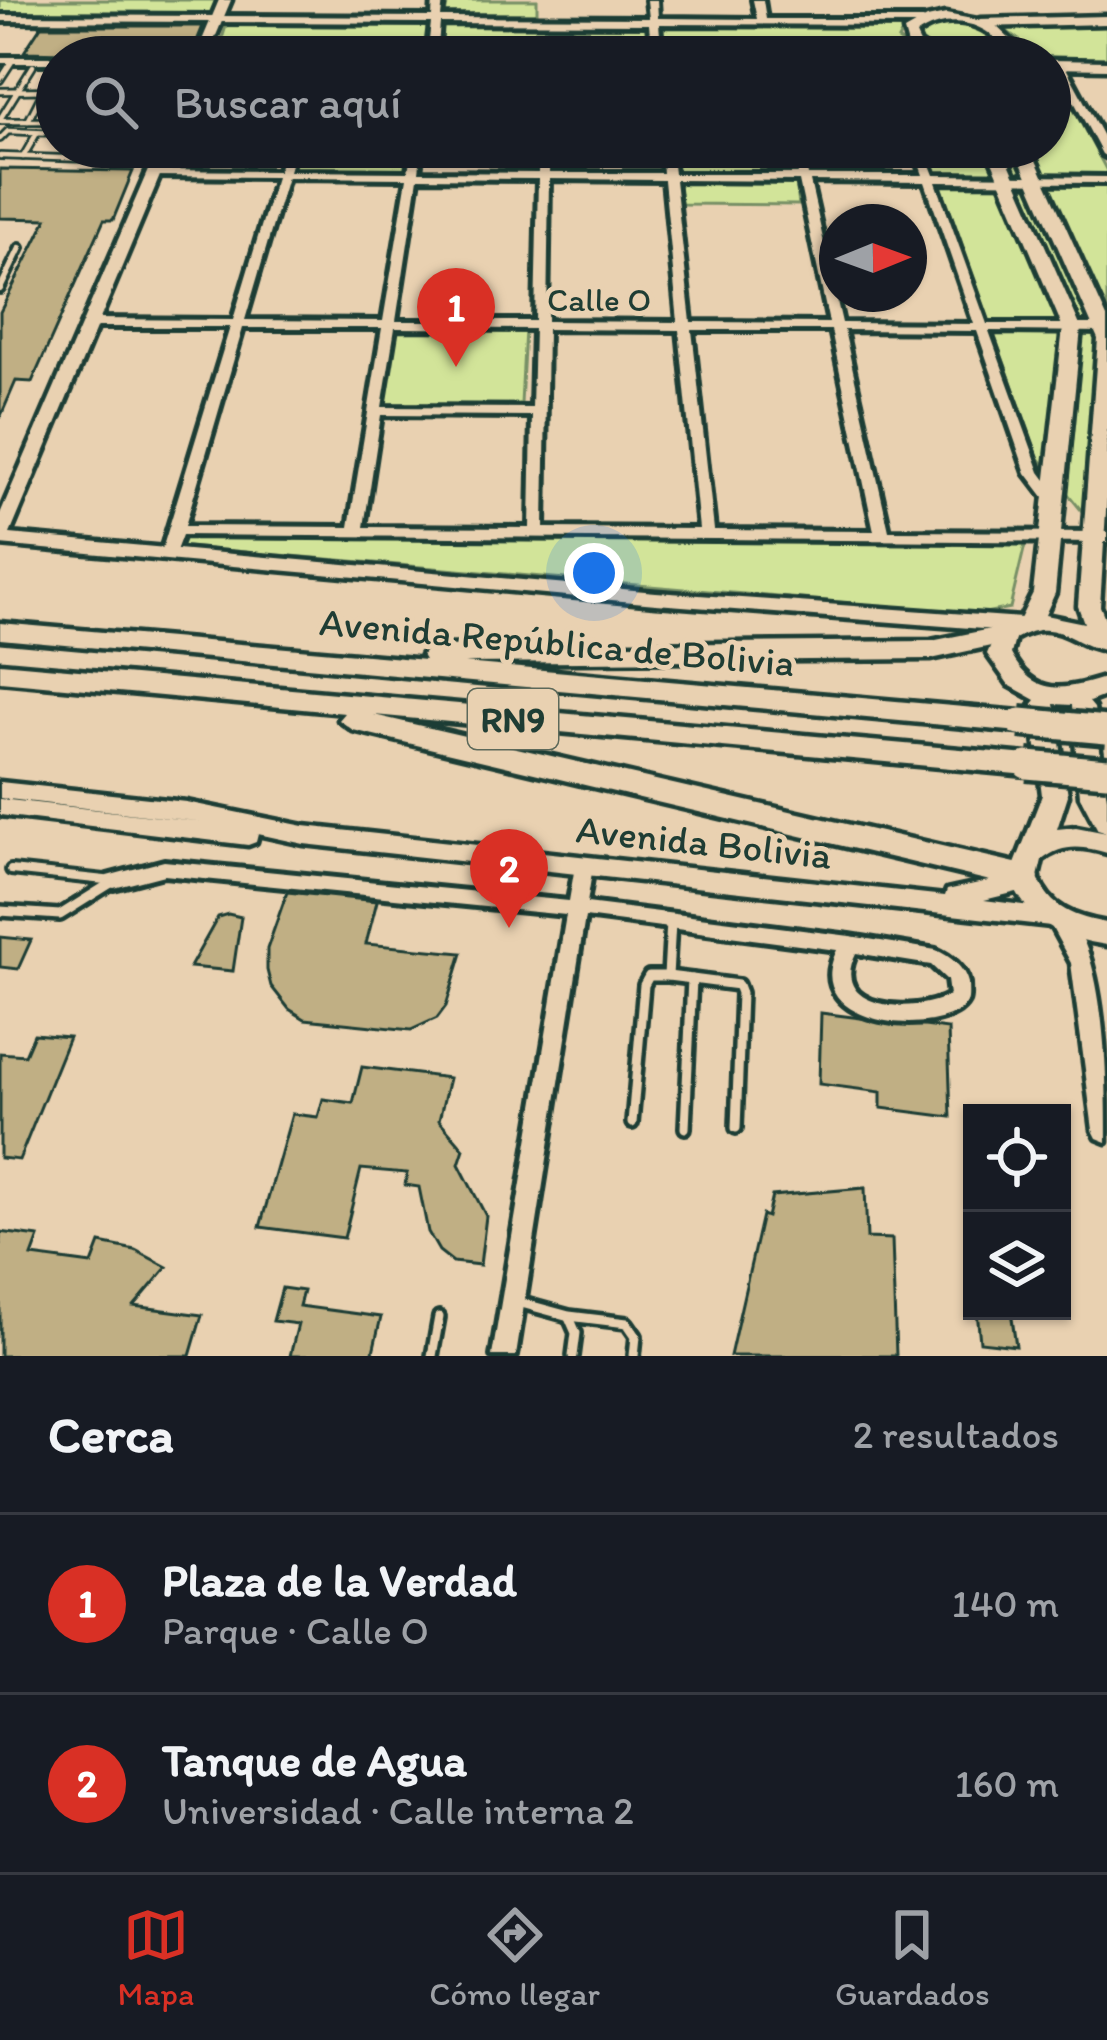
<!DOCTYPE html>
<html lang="es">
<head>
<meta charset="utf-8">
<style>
  :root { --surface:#171b24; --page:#20242c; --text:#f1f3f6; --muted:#9ea1a6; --line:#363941; --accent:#d93025 }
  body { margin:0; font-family:Itim,sans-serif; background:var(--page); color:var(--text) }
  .controls { position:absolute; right:36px; bottom:36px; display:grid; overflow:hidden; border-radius:0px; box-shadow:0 3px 9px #0004 }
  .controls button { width:108px; height:108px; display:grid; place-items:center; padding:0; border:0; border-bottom:3px solid var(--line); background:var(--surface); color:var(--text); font:60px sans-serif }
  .compass { position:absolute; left:819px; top:204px; width:108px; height:108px; border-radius:50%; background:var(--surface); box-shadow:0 3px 9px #0004; rotate:89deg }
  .you { position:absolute; left:594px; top:573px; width:42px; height:42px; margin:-30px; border:9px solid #fff; border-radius:50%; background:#1a73e8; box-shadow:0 0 0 18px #1a73e833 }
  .badge { display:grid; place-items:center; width:78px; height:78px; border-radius:50%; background:var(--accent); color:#fff; font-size:39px; font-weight:700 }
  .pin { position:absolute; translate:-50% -99px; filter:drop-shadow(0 3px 6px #0008) }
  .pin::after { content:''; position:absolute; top:63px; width:42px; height:36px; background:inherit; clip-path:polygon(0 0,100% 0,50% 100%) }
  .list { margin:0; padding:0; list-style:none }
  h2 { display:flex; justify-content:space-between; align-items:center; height:156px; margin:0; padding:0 48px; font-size:51px }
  h2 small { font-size:39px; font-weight:400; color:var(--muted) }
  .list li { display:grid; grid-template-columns:78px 1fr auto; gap:36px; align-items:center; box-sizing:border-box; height:180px; padding:0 48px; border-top:3px solid var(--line) }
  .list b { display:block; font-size:45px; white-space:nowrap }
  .list p { margin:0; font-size:39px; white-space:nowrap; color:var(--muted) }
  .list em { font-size:39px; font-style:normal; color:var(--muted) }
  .icon { flex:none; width:66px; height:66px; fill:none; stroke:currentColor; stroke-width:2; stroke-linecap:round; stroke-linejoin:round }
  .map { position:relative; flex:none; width:1107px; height:1356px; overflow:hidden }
  .search { position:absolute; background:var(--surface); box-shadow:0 3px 9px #0004; left:36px; right:36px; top:36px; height:132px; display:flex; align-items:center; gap:30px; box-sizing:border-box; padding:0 42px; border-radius:66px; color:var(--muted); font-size:45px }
  .sheet { height:516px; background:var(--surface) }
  nav { display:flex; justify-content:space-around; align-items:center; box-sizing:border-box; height:168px; border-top:3px solid var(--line); background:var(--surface); font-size:33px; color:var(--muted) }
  nav a { display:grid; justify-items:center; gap:6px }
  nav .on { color:var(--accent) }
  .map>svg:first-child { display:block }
  .green { fill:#d2e499; stroke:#789066; stroke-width:3 }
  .building { fill:#c0af84; stroke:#1f3d34; stroke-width:3 }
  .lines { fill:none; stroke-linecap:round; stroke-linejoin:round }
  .service-far3-casing { stroke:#1f3d34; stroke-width:10 }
  .service-far2-casing { stroke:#1f3d34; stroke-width:14 }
  .service-far1-casing { stroke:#1f3d34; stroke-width:16 }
  .service-casing { stroke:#1f3d34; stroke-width:18 }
  .minor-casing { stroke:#1f3d34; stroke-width:10 }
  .tertiary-casing { stroke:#1f3d34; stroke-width:9 }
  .secondary-casing { stroke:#1f3d34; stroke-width:9 }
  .primary-casing { stroke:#1f3d34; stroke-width:9 }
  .service-far3 { stroke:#e9d1b1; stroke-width:4.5 }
  .service-far2 { stroke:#e9d1b1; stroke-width:6 }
  .service-far1 { stroke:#e9d1b1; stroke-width:8 }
  .service { stroke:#e9d1b1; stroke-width:9 }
  .minor { fill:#e9d1b1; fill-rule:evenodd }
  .tertiary { fill:#e9d1b1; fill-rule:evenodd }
  .secondary { fill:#e9d1b1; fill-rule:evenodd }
  .primary { fill:#e9d1b1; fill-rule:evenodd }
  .primary-bridge-casing { stroke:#1f3d34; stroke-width:36; stroke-linecap:butt }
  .primary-bridge { stroke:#e9d1b1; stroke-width:27 }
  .labels { text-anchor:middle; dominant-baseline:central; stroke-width:10; stroke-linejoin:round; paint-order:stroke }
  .far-street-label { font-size:33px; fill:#1f3d34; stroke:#e9d1b1 }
  .shield { fill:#e9d1b1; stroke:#5c695a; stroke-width:3 }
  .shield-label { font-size:36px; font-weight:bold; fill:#1f3d34 }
  .street-label { font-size:39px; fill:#1f3d34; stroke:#e9d1b1 }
</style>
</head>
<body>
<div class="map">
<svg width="1107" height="1356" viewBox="0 0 1107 1356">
  <rect width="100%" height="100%" fill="#e9d1b1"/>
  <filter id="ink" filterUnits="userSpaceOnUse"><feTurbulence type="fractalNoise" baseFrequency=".00833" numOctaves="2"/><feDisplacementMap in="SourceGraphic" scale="24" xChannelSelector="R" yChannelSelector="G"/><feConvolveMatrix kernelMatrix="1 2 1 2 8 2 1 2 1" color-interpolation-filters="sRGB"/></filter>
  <g filter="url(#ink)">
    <g class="green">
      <polygon points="0,0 217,0 211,14 0,14"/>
      <polygon points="448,0 537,0 537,15 445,15"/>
      <polygon points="227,23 907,23 898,40 922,57 217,54"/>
      <path d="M960 23 986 29 1001 44C978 63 938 58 915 41V31Z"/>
      <polygon points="995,23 1107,23 1107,59 1007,56 1019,40"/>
      <polygon points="1052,69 1107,171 1107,542 1038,457 927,147 1050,147"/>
      <polygon points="297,147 408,147 404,171 289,171"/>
      <polygon points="674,147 783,147 788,172 677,171"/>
      <polygon points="679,180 796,181 799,205 680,204"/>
      <polygon points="395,329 525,329 521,404 384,404"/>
      <polygon points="180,533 1025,545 1010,608 980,614 174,546"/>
    </g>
    <g class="building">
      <polygon points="41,26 203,26 191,56 24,52"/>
      <polygon points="0,169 133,171 113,220 104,220 32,382 16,381 0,418 0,312 47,219 0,218"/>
      <polygon points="287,892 377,901 366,944 462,953 446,1006 437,1018 411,1030 305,1019 289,1009 271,986 267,970 267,949"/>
      <polygon points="228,914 241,917 233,971 190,967 218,917"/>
      <polygon points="0,937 31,940 18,969 0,967"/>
      <polygon points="821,1013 948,1029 951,1117 881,1108 881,1092 819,1084"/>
      <polygon points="34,1034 69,1037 19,1160 0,1158 0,1053 25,1055"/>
      <polygon points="362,1067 449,1078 439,1120 464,1149 459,1164 486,1216 480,1265 453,1262 439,1251 428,1232 419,1187 405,1185 407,1173 361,1169 344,1238 260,1227 292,1114 318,1117 323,1099 353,1103"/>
      <polygon points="865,1188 867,1238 892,1239 896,1356 730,1356 762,1215 767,1217 772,1196"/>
      <polygon points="0,1232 39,1237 32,1256 92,1264 100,1243 135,1250 167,1267 134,1306 202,1315 190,1356 0,1356"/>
      <polygon points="282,1288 303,1291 299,1306 381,1317 372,1356 290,1356 298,1324 273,1321"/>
      <polygon points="977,1311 1011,1311 1016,1346 980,1342"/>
    </g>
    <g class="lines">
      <defs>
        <g id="service-far3">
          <polyline points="0,80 13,60"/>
          <polyline points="0,91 57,90"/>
          <polyline points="0,119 33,66"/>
          <polyline points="0,121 57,121"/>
          <polyline points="28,121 56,66"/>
          <polyline points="0,139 8,131 57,133"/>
          <polyline points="0,156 121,160 131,147"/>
          <polyline points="23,157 37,133"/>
        </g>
        <polyline id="service-far2" points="0,289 20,248"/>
        <polyline id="service-far1" points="11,870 114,881 106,886"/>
        <g id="service">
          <polyline points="0,911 60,915 111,883"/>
          <polyline points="668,976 692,979 685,1128"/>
          <polyline points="692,979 738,985 741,993 736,1128"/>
          <polyline points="632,1123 644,985 649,976 668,976 671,922"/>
          <polyline points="514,1301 569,1316 627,1323 636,1336 634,1356"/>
          <polyline points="569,1317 576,1333 573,1356"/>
          <polyline points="432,1356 439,1317"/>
        </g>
        <g id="minor">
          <polygon points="433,0 443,0 441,17 649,18 647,0 657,0 658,18 757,19 753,0 763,0 766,19 923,19 928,22 923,25 659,24 662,57 652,57 649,24 440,23 437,57 427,57 431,23 0,21 0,15 432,17"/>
          <rect x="0" y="57" width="57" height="6"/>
          <polygon points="1056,62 1064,64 1107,144 1107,157 1102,154 1054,64"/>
          <path d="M286 147H296L289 171 408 172 412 147H422L419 172 538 173 539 147H549V173H663L661 147H671L674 174H798L792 147H802L808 175H923L913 147H923L934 175 1107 177V183L936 182 987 324H1107V332L989 331 1040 472 1063 503 1061 506H1051L1026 473 977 331 844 330 889 531 1107 532V542L182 535 174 556H164L161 553 230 327H91L85 323 91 319 233 320 276 177 155 176 150 173 155 170 278 171ZM287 177 407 178 383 321 245 320ZM418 178 538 179 535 321H396ZM549 179 664 180 678 322 547 321ZM675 180 799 181 829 323 691 322ZM810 181 925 182 974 324 842 323ZM243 328H382L349 527 185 526ZM395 328 534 329 532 408 382 407ZM547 329 679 330 699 529 544 528ZM692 330H831L874 531 714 530ZM381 415 532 416 530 528 364 527Z"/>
          <path d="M584 859 591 861 593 866 587 903 850 936 936 950C950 956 965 968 968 983 968 988 969 999 967 1002 948 1039 797 1030 837 950L585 917 516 1356H492L566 915 164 875 114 888 107 886 105 881 107 876 164 861 569 901 575 866 577 861ZM856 953 931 965 947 980 949 995C915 1015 827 1010 856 953Z"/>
        </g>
        <g id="tertiary">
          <polygon points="219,0 231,0 207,57 195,57"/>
          <polygon points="1107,16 1107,24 980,27 974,23 980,19"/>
          <polygon points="1050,60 1107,61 1107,69 1050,68"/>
          <polygon points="158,147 172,147 10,534 656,592 1022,618 1032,625 1022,632 656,604 0,545 0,514"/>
          <path d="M0 782 186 802 304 826 945 896 947 890 956 888 1025 873 1033 876 1037 882 1033 888 984 900 1062 910C1107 944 1107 1084 1107 1142L1097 1138 1093 1130 1071 963 1051 926 304 844 258 834 256 842 248 845 0 815V799L205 822 0 798Z"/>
        </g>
        <g id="secondary">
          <path d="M946 14 993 23 1015 44 1006 57H992L1001 44C979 19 943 15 916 35L920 44 940 57H923L909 49 904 31 927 18Z"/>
          <path d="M986 147H1002L1081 328 1055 593 1045 615 1084 623 1078 606 1098 339 1014 147H1030L1107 318V495L1100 606 1107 623V650C1071 647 1057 614 1015 639L1011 654C1036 700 1067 689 1107 677V695L1089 702 1094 708 1107 798V833L1098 830 1080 796 1072 705 1054 704 1068 795 1057 829 1076 827 1107 833V853C1083 846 1063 843 1042 860L1038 877C1049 908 1076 918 1107 923V945C1061 938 1027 922 1010 877L1042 795 1031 706 1036 700 1009 685 987 654 997 630 1020 619 1033 593 1063 328Z"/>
        </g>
        <g id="primary">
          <polygon points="0,623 425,660 422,655 426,649 435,646 931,641 1005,626 1014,629 1018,635 1014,641 931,659 464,663 1020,712 1034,722 1020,732 0,639"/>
          <polygon points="0,663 1027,755 1037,758 1041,765 1037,772 1027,775 374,715 1024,865 1035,869 1039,877 1035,885 1024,889 353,730 339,720 345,713 0,681"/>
        </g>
      </defs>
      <use href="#service-far3" class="service-far3-casing"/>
      <use href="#service-far2" class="service-far2-casing"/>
      <use href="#service-far1" class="service-far1-casing"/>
      <use href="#service" class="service-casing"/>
      <use href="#minor" class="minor-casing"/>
      <use href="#tertiary" class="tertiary-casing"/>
      <use href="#secondary" class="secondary-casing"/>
      <use href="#primary" class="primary-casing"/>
      <use href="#service-far3" class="service-far3"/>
      <use href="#service-far2" class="service-far2"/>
      <use href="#service-far1" class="service-far1"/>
      <use href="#service" class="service"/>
      <use href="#minor" class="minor"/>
      <use href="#tertiary" class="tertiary"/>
      <use href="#secondary" class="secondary"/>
      <use href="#primary" class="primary"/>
      <defs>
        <g id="primary-bridge">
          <polyline points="1020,722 1107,730"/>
          <polyline points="1027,765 1107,772"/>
        </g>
      </defs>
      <use href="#primary-bridge" class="primary-bridge-casing"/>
      <use href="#primary-bridge" class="primary-bridge"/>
    </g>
  </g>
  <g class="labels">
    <g class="far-street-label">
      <text x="599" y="299">Calle O</text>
    </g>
    <rect class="shield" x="468" y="689" width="90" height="60" rx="9"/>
    <g class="shield-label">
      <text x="513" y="719">RN9</text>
    </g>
    <g class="street-label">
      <text transform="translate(557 642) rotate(5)">Avenida República de Bolivia</text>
      <text transform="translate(704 842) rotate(6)">Avenida Bolivia</text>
    </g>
  </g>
</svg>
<div class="controls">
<button><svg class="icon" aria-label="locate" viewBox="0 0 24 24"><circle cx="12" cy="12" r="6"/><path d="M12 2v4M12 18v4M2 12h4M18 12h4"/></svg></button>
<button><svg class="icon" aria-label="layers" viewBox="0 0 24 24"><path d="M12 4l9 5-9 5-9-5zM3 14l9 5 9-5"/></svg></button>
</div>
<svg class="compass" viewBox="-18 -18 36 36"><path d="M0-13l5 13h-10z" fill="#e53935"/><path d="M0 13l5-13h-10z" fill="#9ea1a6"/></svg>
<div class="you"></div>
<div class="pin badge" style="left:456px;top:367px">1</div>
<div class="pin badge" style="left:509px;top:928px">2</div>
<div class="search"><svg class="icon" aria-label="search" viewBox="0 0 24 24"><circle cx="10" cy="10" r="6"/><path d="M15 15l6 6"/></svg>Buscar aquí</div>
</div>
<section class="sheet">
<h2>Cerca<small>2 resultados</small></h2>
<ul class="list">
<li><span class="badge">1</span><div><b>Plaza de la Verdad</b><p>Parque · Calle O</p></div><em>140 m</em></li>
<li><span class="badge">2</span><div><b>Tanque de Agua</b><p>Universidad · Calle interna 2</p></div><em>160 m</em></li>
</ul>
</section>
<nav>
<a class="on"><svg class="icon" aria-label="map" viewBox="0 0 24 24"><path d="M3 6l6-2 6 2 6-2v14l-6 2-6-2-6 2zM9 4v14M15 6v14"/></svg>Mapa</a>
<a><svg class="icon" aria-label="directions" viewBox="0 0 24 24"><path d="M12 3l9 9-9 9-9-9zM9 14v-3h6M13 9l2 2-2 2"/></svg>Cómo llegar</a>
<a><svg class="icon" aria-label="saved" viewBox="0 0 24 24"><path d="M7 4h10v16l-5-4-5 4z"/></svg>Guardados</a>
</nav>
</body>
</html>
